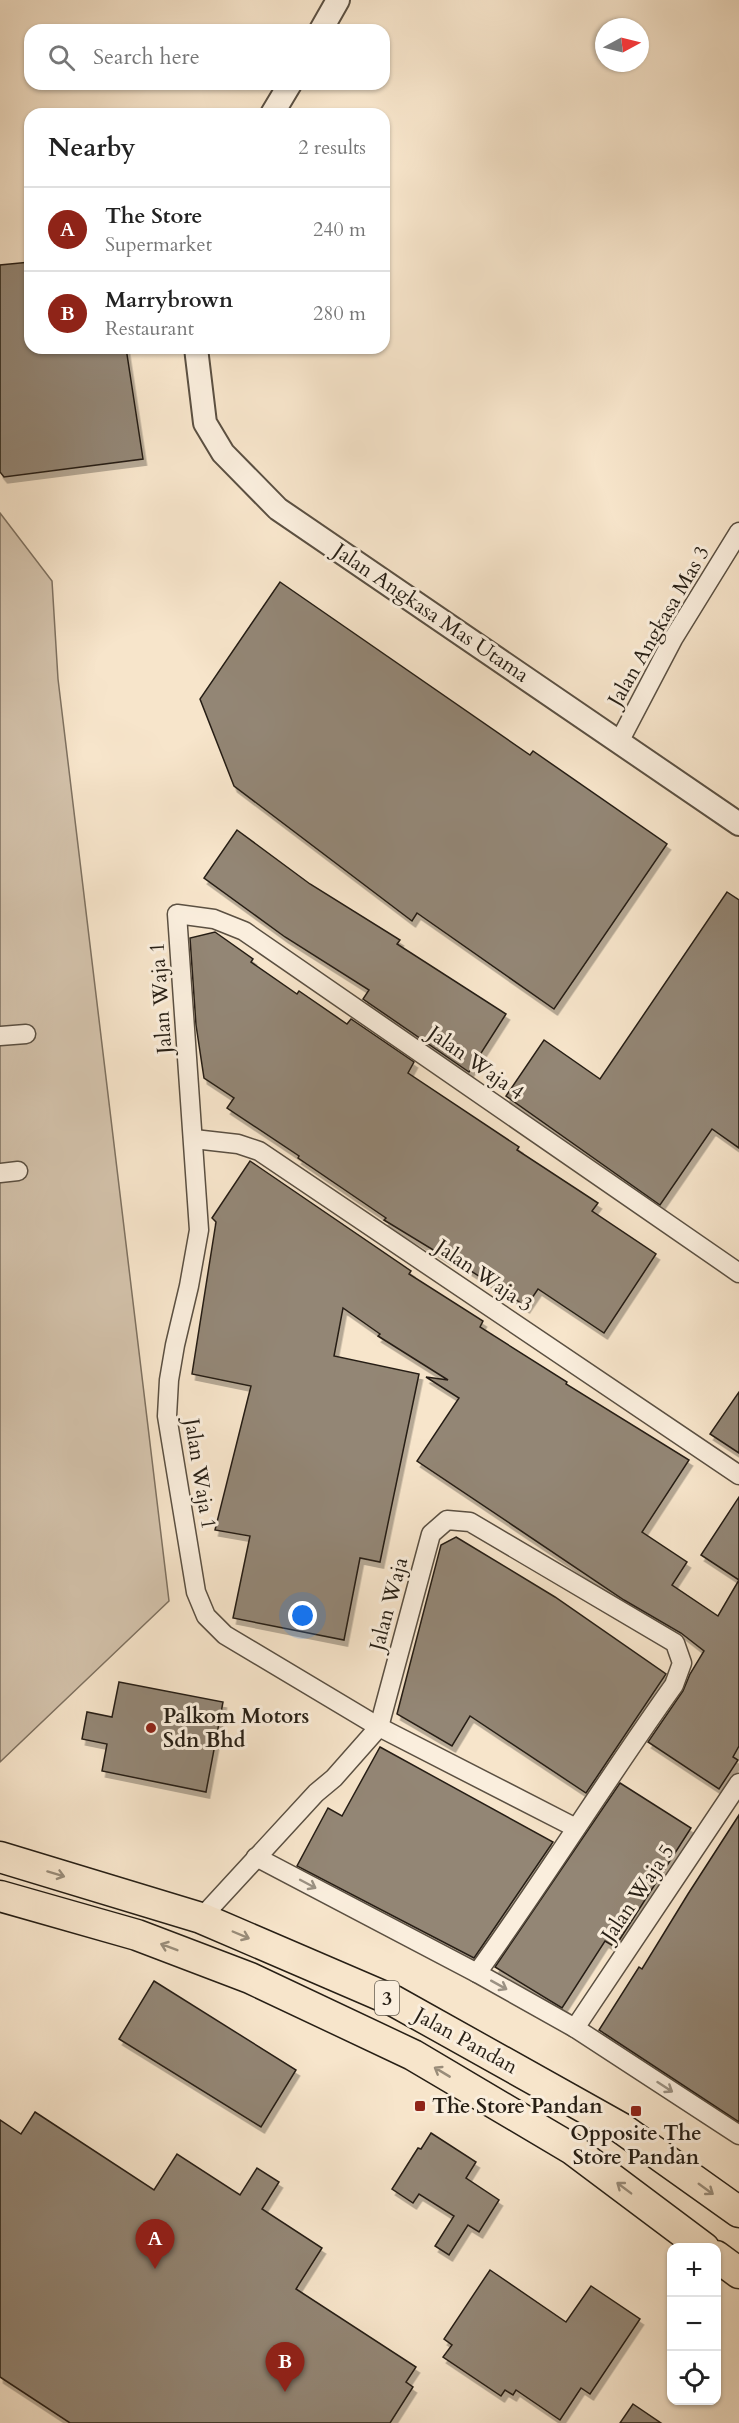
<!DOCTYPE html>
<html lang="en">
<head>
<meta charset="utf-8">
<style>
  :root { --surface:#fff; --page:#f2f2f2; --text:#222; --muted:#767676; --line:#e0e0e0; --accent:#8f2418 }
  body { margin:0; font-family:Cardo,serif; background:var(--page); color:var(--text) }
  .controls { position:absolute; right:18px; bottom:18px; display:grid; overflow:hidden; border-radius:12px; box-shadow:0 2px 4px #0004 }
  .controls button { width:54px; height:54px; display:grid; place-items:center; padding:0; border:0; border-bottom:2px solid var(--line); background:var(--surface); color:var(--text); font:30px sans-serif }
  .compass { position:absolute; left:595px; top:18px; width:54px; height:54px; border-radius:50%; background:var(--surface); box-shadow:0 2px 4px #0004; rotate:83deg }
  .you { position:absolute; left:303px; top:1616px; width:21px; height:21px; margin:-15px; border:4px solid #fff; border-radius:50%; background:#1a73e8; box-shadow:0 0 0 9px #1a73e833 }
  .badge { display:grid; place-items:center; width:39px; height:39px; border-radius:50%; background:var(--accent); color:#fff; font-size:20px; font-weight:700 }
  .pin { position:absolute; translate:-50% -50px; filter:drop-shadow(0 2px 3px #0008) }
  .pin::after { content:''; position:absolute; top:32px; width:21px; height:18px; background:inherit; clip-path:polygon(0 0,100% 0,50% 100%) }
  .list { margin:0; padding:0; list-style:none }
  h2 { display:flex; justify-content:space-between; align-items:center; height:78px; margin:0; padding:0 24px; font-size:26px }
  h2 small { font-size:20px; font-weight:400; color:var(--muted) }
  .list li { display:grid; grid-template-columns:39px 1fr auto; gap:18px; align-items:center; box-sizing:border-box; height:84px; padding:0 24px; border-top:2px solid var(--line) }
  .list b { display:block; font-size:22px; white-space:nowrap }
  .list p { margin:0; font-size:20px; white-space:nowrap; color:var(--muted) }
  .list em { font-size:20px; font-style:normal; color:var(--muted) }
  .icon { flex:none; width:33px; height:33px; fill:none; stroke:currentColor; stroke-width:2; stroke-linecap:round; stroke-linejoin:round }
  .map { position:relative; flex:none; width:739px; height:2423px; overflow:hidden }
  .search { position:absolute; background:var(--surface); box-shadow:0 2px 4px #0004; left:24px; top:24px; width:366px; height:66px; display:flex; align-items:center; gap:15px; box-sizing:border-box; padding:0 21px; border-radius:18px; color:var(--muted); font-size:22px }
  .panel { position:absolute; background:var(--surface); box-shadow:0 2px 4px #0004; left:24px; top:108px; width:366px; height:246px; border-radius:18px }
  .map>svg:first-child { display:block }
  .green { fill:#d4c3ac; stroke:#7e7160; stroke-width:1.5 }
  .building { fill:#938674; stroke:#271f15; stroke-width:1.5; filter:url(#shadow) }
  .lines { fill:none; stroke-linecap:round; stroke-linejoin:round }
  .minor-casing { stroke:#5b5042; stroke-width:21 }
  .tertiary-casing { stroke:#5b5042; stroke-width:26 }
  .trunk-casing { stroke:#271f15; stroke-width:33 }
  .minor { stroke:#faeedd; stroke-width:18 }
  .tertiary { stroke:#faeedd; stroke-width:22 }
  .trunk { stroke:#f7e5cb; stroke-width:30 }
  .oneway { stroke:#998c79 }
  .oneway2 { stroke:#9b9183 }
  .poi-dot { fill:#8f2418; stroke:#faeedd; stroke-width:2 }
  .labels { text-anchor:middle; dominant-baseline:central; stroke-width:6; stroke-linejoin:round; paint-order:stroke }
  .shield { fill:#faeedd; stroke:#665d51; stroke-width:1.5 }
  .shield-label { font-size:20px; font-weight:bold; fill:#271f15 }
  .street-label { font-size:21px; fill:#271f15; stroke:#faeedd }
  .poi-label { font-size:21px; font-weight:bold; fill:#271f15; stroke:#faeedd; text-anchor:start }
</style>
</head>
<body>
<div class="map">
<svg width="739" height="2423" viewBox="0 0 739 2423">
  <defs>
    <filter id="shadow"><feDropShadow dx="3.5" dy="6" stdDeviation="0" flood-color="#0004"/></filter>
  </defs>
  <rect width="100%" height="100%" fill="#f7e5cb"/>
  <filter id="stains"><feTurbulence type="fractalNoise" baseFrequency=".00333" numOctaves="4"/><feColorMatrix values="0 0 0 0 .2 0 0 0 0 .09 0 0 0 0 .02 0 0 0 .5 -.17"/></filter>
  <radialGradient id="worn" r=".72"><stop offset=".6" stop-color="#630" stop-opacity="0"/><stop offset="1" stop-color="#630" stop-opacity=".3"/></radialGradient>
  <polygon class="green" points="0,513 52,581 58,679 169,1601 0,1762"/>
  <g class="building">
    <polygon points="30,262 30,348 126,348 143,459 4,477 0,472 0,265"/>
    <polygon points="280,582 530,755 533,751 667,844 554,1009 417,913 412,921 234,786 200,699"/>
    <polygon points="237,830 310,884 400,940 397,944 506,1014 469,1072 363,999 369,990 285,937 204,878"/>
    <polygon points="727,892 739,900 739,1148 712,1129 660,1205 506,1096 544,1040 600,1079"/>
    <polygon points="215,932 253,959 251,962 297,994 299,991 347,1024 351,1019 414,1062 408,1073 519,1147 517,1150 598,1203 592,1211 656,1254 604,1333 538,1289 526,1307 489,1280 488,1282 449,1257 448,1259 384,1220 386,1218 298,1158 299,1156 227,1108 234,1098 204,1078 196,1025 190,938"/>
    <polygon points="250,1161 411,1271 409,1274 483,1321 480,1327 567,1382 566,1384 689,1460 642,1532 687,1562 672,1585 718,1616 739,1580 701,1555 739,1497 739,1746 733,1757 738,1760 719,1789 648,1742 683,1691 690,1674 704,1651 681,1633 624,1600 417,1461 459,1398 426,1377 448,1380 378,1336 380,1334 343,1308 334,1356 419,1374 380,1562 360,1558 344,1640 233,1618 250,1536 215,1530 251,1386 192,1374 216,1222 212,1218"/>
    <polygon points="739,1392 739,1453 710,1434"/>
    <polygon points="456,1537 555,1597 666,1674 586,1793 470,1716 452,1746 397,1714 441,1545"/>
    <polygon points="119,1682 223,1702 206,1792 102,1771 107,1744 82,1739 87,1712 112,1717"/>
    <polygon points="380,1747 553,1842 474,1958 297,1866 328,1808 342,1816"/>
    <polygon points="620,1783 691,1828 615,1947 605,1941 562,2008 495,1967"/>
    <polygon points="739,1815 739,2122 599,2030 639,1967 642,1969 688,1894"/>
    <polygon points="154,1981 296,2070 261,2127 119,2039"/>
    <polygon points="35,2112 154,2190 177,2154 240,2195 257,2168 279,2182 262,2209 322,2248 296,2289 416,2367 406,2382 413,2387 390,2423 70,2423 0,2377 0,2120 21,2134"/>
    <polygon points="431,2133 476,2162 466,2178 499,2200 479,2232 468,2225 449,2255 435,2246 454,2216 419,2194 413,2203 392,2189 418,2148 421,2149"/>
    <polygon points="490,2270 566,2322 591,2286 640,2319 590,2394 581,2388 560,2420 516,2390 513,2395 505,2390 501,2396 443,2357 452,2345 444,2339"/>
    <polygon points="633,2404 661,2423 620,2423"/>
  </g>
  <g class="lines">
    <defs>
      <g id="minor">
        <polyline points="619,742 673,639 739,532"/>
        <polyline points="0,1036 26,1034"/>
        <polyline points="194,1139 238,1144 259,1151 739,1475"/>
        <polyline points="0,1173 18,1171"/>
        <polyline points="576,1828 379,1727 225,1635 206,1616 196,1592 167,1416 169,1380 175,1345 189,1286 199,1230 177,914 214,919 244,931 739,1273"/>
        <polyline points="256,1857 477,1973 575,2028 739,2135"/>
        <path d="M201 1918 316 1793 334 1778 379 1727 431 1534 447 1520 470 1522 675 1643 682 1663 674 1685C606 1780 545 1879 477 1973"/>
        <polyline points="575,2028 739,1783"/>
      </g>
      <g id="tertiary">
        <polyline points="321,30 338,0"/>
        <polyline points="272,114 290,84"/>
        <polyline points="196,348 205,423 223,453 278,509 739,824"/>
      </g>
      <g id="trunk">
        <polyline points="0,1857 201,1918 394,2001 621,2128 739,2212"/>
        <polyline points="0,1896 137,1935 250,1978 413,2055 572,2149 704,2248"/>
        <polyline points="716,2256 739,2273"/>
      </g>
    </defs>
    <use href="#minor" class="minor-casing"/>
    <use href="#tertiary" class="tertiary-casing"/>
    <use href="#trunk" class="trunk-casing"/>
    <use href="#minor" class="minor"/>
    <use href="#tertiary" class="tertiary"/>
    <use href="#trunk" class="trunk"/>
  </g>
  <defs><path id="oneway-shaft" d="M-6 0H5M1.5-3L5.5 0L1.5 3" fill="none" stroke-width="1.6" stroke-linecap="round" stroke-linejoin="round" transform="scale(1.5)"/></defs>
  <g class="oneway">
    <use href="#oneway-shaft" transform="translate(56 1874) rotate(17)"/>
    <use href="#oneway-shaft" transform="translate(241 1935) rotate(23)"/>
    <use href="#oneway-shaft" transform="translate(169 1947) rotate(-159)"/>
    <use href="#oneway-shaft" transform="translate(442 2072) rotate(-149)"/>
    <use href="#oneway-shaft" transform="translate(624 2188) rotate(-143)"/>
    <use href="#oneway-shaft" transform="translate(706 2189) rotate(36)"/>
  </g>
  <g class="oneway2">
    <use href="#oneway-shaft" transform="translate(308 1884) rotate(28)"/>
    <use href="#oneway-shaft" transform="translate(499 1985) rotate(29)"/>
    <use href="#oneway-shaft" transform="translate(665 2087) rotate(33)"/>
  </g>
  <g class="poi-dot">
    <circle cx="151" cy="1728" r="6"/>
    <rect x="414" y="2100" width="12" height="12" rx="3"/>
    <rect x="630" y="2105" width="12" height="12" rx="3"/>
  </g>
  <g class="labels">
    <rect class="shield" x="375" y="1981" width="24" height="34" rx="4.5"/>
    <g class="shield-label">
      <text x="387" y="1998">3</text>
    </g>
    <g class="street-label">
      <text transform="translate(431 613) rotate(34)">Jalan Angkasa Mas Utama</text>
      <text transform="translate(659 626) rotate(-60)">Jalan Angkasa Mas 3</text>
      <text transform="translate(161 998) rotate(-94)">Jalan Waja 1</text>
      <text transform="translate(476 1063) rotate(35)">Jalan Waja 4</text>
      <text transform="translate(484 1276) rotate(34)">Jalan Waja 3</text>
      <text transform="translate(200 1474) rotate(81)">Jalan Waja 1</text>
      <text transform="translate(389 1604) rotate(-75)">Jalan Waja</text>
      <text transform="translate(638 1893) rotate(-56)">Jalan Waja 5</text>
      <text transform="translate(466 2041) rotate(29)">Jalan Pandan</text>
    </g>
    <g class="poi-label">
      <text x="163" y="1716">Palkom Motors<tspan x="163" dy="24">Sdn Bhd</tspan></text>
      <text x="432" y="2106">The Store Pandan</text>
      <text x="636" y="2133" text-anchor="middle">Opposite The<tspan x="636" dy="24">Store Pandan</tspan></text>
    </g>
  </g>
  <rect width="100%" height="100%" filter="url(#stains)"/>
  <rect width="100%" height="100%" fill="url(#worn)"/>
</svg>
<div class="controls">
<button>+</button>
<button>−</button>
<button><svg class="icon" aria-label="locate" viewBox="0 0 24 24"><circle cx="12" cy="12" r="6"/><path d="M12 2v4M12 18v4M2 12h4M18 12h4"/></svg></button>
</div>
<svg class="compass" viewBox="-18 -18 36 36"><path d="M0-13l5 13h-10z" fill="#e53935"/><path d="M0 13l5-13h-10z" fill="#767676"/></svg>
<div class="you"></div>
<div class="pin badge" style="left:155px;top:2269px">A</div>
<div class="pin badge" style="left:285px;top:2392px">B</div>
<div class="search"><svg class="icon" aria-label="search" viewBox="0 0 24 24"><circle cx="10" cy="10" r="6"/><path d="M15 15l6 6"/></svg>Search here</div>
<section class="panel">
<h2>Nearby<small>2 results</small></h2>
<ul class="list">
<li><span class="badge">A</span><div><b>The Store</b><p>Supermarket</p></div><em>240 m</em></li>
<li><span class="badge">B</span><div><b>Marrybrown</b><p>Restaurant</p></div><em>280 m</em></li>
</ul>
</section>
</div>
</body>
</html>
